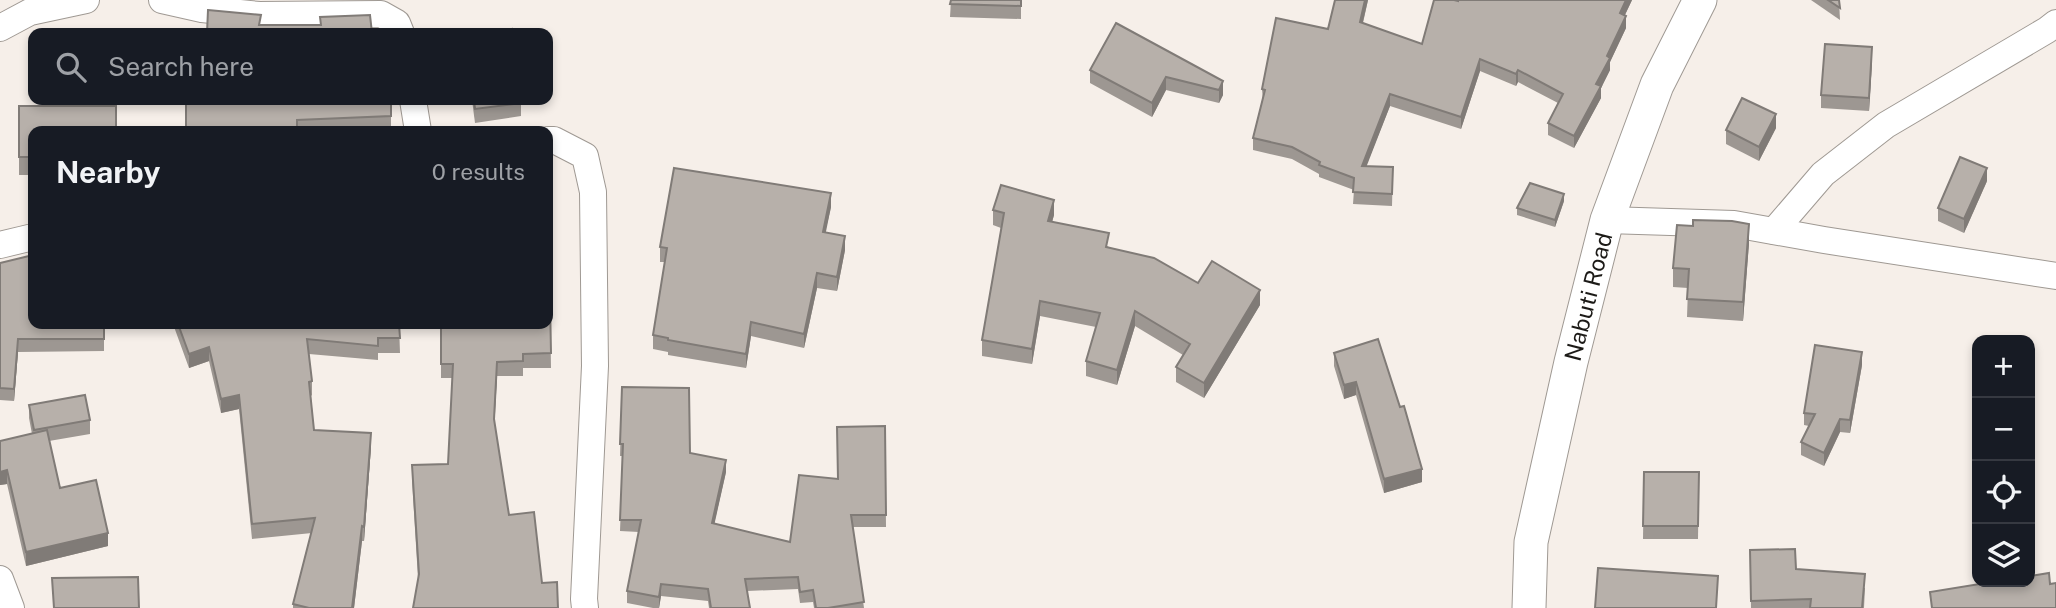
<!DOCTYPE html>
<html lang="en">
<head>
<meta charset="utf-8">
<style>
  :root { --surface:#171b24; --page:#242831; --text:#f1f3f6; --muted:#9ea1a6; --line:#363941 }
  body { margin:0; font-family:"Public Sans",sans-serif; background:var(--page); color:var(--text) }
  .controls { position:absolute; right:21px; bottom:21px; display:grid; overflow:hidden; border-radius:14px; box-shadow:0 4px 10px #0003 }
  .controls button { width:63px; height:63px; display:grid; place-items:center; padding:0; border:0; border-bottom:2px solid var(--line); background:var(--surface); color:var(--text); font:35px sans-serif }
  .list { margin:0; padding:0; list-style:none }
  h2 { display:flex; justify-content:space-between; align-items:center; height:91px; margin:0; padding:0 28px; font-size:30px }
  h2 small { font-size:23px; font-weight:400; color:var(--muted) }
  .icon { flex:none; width:38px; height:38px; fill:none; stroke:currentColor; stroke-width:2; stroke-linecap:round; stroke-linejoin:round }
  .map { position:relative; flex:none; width:2056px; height:608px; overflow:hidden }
  .search { position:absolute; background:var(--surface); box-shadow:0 4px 10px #0003; left:28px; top:28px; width:525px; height:77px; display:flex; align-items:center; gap:18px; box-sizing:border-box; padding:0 24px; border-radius:14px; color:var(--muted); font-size:26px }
  .panel { position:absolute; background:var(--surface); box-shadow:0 4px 10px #0003; left:28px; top:126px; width:525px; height:203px; border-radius:14px }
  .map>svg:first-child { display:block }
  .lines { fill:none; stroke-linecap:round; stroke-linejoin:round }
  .minor-casing { stroke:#9f9993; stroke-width:28 }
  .tertiary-casing { stroke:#9f9993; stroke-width:35 }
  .minor { stroke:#fff; stroke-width:26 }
  .tertiary { stroke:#fff; stroke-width:33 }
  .wall { fill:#9d9792 }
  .shaded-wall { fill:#807b77 }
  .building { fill:#b7b0aa; stroke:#807b77; stroke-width:2 }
  .labels { text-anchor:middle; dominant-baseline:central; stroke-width:5; stroke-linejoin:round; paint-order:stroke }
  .street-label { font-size:23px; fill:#1c1a17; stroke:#fffefc }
</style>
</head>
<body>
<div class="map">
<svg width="2056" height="608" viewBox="0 0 2056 608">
  <rect width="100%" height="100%" fill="#f6efe9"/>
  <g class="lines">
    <defs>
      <g id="minor">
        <polyline points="162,0 202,9 259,15 381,14 397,23 401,33"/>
        <polyline points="0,28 30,12 86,0"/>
        <polyline points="413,100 418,131"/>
        <polyline points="548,140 554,140 585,156 593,192 595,366 584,599 585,608"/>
        <polyline points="1607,220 1734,224 1824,240 2056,276"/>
        <polyline points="1774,231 1823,174 1886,125 2047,30 2056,23"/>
        <polyline points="0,245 33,237"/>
        <polyline points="0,579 11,608"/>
      </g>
      <g id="tertiary">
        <path id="s1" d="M1529 608 1531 542 1571 362 1607 220 1657 85 1700 0"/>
      </g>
    </defs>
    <use href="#minor" class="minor-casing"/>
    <use href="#tertiary" class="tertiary-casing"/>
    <use href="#minor" class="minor"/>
    <use href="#tertiary" class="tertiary"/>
  </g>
  <g class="wall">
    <polygon points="951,0 1021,0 1021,19 950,17"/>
    <polygon points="1335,0 1368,0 1363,23 1422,44 1458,0 1632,0 1625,15 1626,28 1610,62 1610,70 1601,88 1601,98 1574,148 1548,135 1548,123 1558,103 1518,82 1516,86 1480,71 1461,129 1390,106 1366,166 1393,167 1392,206 1353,204 1354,190 1319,177 1319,174 1292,159 1253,150 1253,138 1263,102 1262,89 1328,29"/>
    <polygon points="1811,0 1839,0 1840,20"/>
    <polygon points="1872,61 1869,111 1821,108 1821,95"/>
    <polygon points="1090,70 1223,81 1223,95 1219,103 1166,90 1152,117 1090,83"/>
    <polygon points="186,100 391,116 391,131 186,131"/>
    <polygon points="472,100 521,100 521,116 475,123"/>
    <polygon points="19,106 33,131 33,195 33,175 19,175"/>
    <polygon points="1776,128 1759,161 1726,144 1726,130"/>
    <polygon points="1987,181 1964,233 1938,221 1938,208"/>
    <polygon points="1564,201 1555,227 1517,215 1517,208"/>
    <polygon points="831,207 825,233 845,250 837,291 817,288 804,348 751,336 746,368 668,355 668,352 653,349 653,335 665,262 660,262 660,247"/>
    <polygon points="993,210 1054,215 1052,222 1109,247 1198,283 1260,305 1204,398 1176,382 1176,367 1183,355 1135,326 1117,385 1086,376 1086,361 1096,327 1040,316 1032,364 982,356 982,340 1001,228 993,225"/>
    <polygon points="1749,243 1743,321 1687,317 1688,288 1673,287 1673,268"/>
    <polygon points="0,263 104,324 104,351 18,352 14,401 0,400"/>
    <polygon points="550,300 551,368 523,368 523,376 497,376 494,423 509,515 542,583 558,608 418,578 412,480 412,465 448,464 453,378 441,378 441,324"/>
    <polygon points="173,324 399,324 400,353 378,353 378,360 309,354 312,381 312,395 311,396 314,430 371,447 364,541 362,541 354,608 293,608 293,604 312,533 252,539 239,409 221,413 209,361 189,368"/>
    <polygon points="1334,353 1400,407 1422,482 1384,493 1356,395 1344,399 1334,366"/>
    <polygon points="1862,365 1850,433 1840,432 1824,466 1801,455 1801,442 1809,426 1804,425 1804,413"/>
    <polygon points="622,387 690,453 726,472 714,524 790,542 838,479 885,426 886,527 853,527 864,608 814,608 813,602 800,603 798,589 747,591 750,608 709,608 708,601 661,596 659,608 653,608 627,603 627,591 639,532 620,531 623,456 620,456"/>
    <polygon points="29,405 90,420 90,434 49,441 60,488 108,546 26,566 7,484 0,485 0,441 32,434 29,418"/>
    <polygon points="1644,472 1699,472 1698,539 1643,539"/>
    <polygon points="1750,550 1796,569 1865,588 1864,608 1751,608"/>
  </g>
  <g class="shaded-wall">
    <polygon points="1365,0 1368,0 1360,34 1360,22"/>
    <polygon points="1626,0 1632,0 1620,25 1620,13"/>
    <polygon points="1626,16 1626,28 1610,62 1610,70 1601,88 1601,98 1574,148 1574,136 1607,56"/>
    <polygon points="1872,47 1872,61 1869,111 1869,98"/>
    <polygon points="1480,59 1480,71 1461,129 1461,117"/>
    <polygon points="1518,70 1518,82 1516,86 1516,74"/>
    <polygon points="1166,77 1166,90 1152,117 1152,103"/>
    <polygon points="1223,81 1223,95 1219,103 1219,90"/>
    <polygon points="1390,94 1390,106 1362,178 1362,166"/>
    <polygon points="1776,114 1776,128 1759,161 1759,147"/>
    <polygon points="1987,168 1987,181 1964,233 1964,219"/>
    <polygon points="831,193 831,207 823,246 823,232"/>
    <polygon points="1564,194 1564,201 1555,227 1555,220"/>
    <polygon points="1054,200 1054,215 1048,236 1048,221"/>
    <polygon points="1749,224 1749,243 1743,321 1743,302"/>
    <polygon points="845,236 845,250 837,291 837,277"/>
    <polygon points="817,273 817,288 804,348 804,334"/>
    <polygon points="1260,290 1260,305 1204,398 1204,383"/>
    <polygon points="1040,301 1040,316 1032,364 1032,349"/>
    <polygon points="1135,311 1135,326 1117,385 1117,370"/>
    <polygon points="751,322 751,336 746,368 746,354"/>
    <polygon points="18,339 18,352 14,401 14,389"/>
    <polygon points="209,347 209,361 189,368 189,354"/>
    <polygon points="1862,352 1862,365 1850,433 1850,420"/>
    <polygon points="497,362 497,376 494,433 494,419"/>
    <polygon points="1356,382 1356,395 1344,399 1344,385"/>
    <polygon points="239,395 239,409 221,413 221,399"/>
    <polygon points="1840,419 1840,432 1824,466 1824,453"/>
    <polygon points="371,433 371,447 364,541 364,527"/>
    <polygon points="726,460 726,472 712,535 712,523"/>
    <polygon points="1422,469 1422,482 1384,493 1384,479"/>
    <polygon points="7,470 7,484 0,485 0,472"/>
    <polygon points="362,526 362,541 354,608 352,608"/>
    <polygon points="108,533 108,546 26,566 26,552"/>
    <polygon points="661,584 661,596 659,608 659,597"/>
  </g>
  <g class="building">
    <polygon points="951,0 1021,0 1021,6 950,4"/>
    <polygon points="1335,0 1365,0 1360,22 1422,44 1434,0 1454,0 1458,1 1458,0 1626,0 1620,13 1626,16 1607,56 1610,58 1596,84 1601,86 1574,136 1548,123 1563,94 1518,70 1516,74 1480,59 1461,117 1390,94 1362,166 1393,167 1392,194 1353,192 1354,178 1319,165 1320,162 1292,147 1253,138 1265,90 1262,89 1276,18 1328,29"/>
    <polygon points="1828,0 1839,0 1840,8"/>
    <polygon points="208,10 261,15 259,25 321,25 320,17 370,15 372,33 207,33"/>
    <polygon points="1116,23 1223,81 1219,90 1166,77 1152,103 1090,70"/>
    <polygon points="512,29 512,33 485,33"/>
    <polygon points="1825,44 1872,47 1869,98 1821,95"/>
    <polygon points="1742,98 1776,114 1759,147 1726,130"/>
    <polygon points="186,100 391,100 391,116 297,120 297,129 233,129 233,131 186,131"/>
    <polygon points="474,100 521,100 521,103 475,109"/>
    <polygon points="19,106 116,106 116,131 33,131 33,157 19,157"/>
    <polygon points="1960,157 1987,168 1964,219 1938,208"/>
    <polygon points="674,168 831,193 823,232 845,236 837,277 817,273 804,334 751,322 746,354 668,340 668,338 653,335 667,248 660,247"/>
    <polygon points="1530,183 1564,194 1555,220 1517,208"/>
    <polygon points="1001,185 1054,200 1048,221 1109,233 1106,247 1154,258 1198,283 1212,261 1260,290 1204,383 1176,367 1190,344 1135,311 1117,370 1086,361 1100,313 1040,301 1032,349 982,340 1004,213 993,210"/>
    <polygon points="1693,220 1732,221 1749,224 1743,302 1687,299 1689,269 1673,268 1677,225 1693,226"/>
    <polygon points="33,255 33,324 104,324 104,339 18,339 14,389 0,388 0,263"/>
    <polygon points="548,300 550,300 551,353 523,354 523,361 497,362 494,419 509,515 534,512 542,583 557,582 558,608 413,608 419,574 412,465 448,464 453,364 441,364 441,324 548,324"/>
    <polygon points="178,324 399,324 400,338 378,338 378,346 307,339 312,381 309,382 314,430 371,433 364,527 362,526 352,608 309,608 293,604 315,518 252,524 239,395 221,399 209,347 189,354"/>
    <polygon points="1378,339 1400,407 1404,406 1422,469 1384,479 1356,382 1344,385 1334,353"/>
    <polygon points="1815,345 1862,352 1850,420 1840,419 1824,453 1801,442 1815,414 1804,413"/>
    <polygon points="622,387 689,388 690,453 726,460 712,523 790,542 799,475 838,479 837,427 885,426 886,515 851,515 864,602 828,608 816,608 813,590 800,592 798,577 745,579 750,608 711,608 708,589 661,584 659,597 627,591 641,520 620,520 623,444 620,444"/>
    <polygon points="85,395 90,420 34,430 29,405"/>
    <polygon points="47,430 60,488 96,480 108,533 26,552 7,470 0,472 0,441"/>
    <polygon points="1644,472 1699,472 1698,526 1643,526"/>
    <polygon points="1795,549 1796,569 1865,574 1862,608 1810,608 1811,599 1751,601 1750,550"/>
    <polygon points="1598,568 1718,576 1716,608 1595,608"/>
    <polygon points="2049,573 2050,584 2056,583 2056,608 1932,608 1930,592 1992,582 2030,582 2030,576"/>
    <polygon points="138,577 139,608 54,608 52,578"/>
  </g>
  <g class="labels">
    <g class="street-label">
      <text stroke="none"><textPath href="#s1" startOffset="318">Nabuti Road</textPath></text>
    </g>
  </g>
</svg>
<div class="controls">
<button>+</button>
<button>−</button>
<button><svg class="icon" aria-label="locate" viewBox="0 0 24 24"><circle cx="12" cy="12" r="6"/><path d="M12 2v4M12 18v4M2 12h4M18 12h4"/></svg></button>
<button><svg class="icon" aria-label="layers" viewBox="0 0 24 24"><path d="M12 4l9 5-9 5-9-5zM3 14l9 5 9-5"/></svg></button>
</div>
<div class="search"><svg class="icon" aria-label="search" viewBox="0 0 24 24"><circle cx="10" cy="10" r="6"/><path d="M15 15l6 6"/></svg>Search here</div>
<section class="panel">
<h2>Nearby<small>0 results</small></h2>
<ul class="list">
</ul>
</section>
</div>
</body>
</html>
